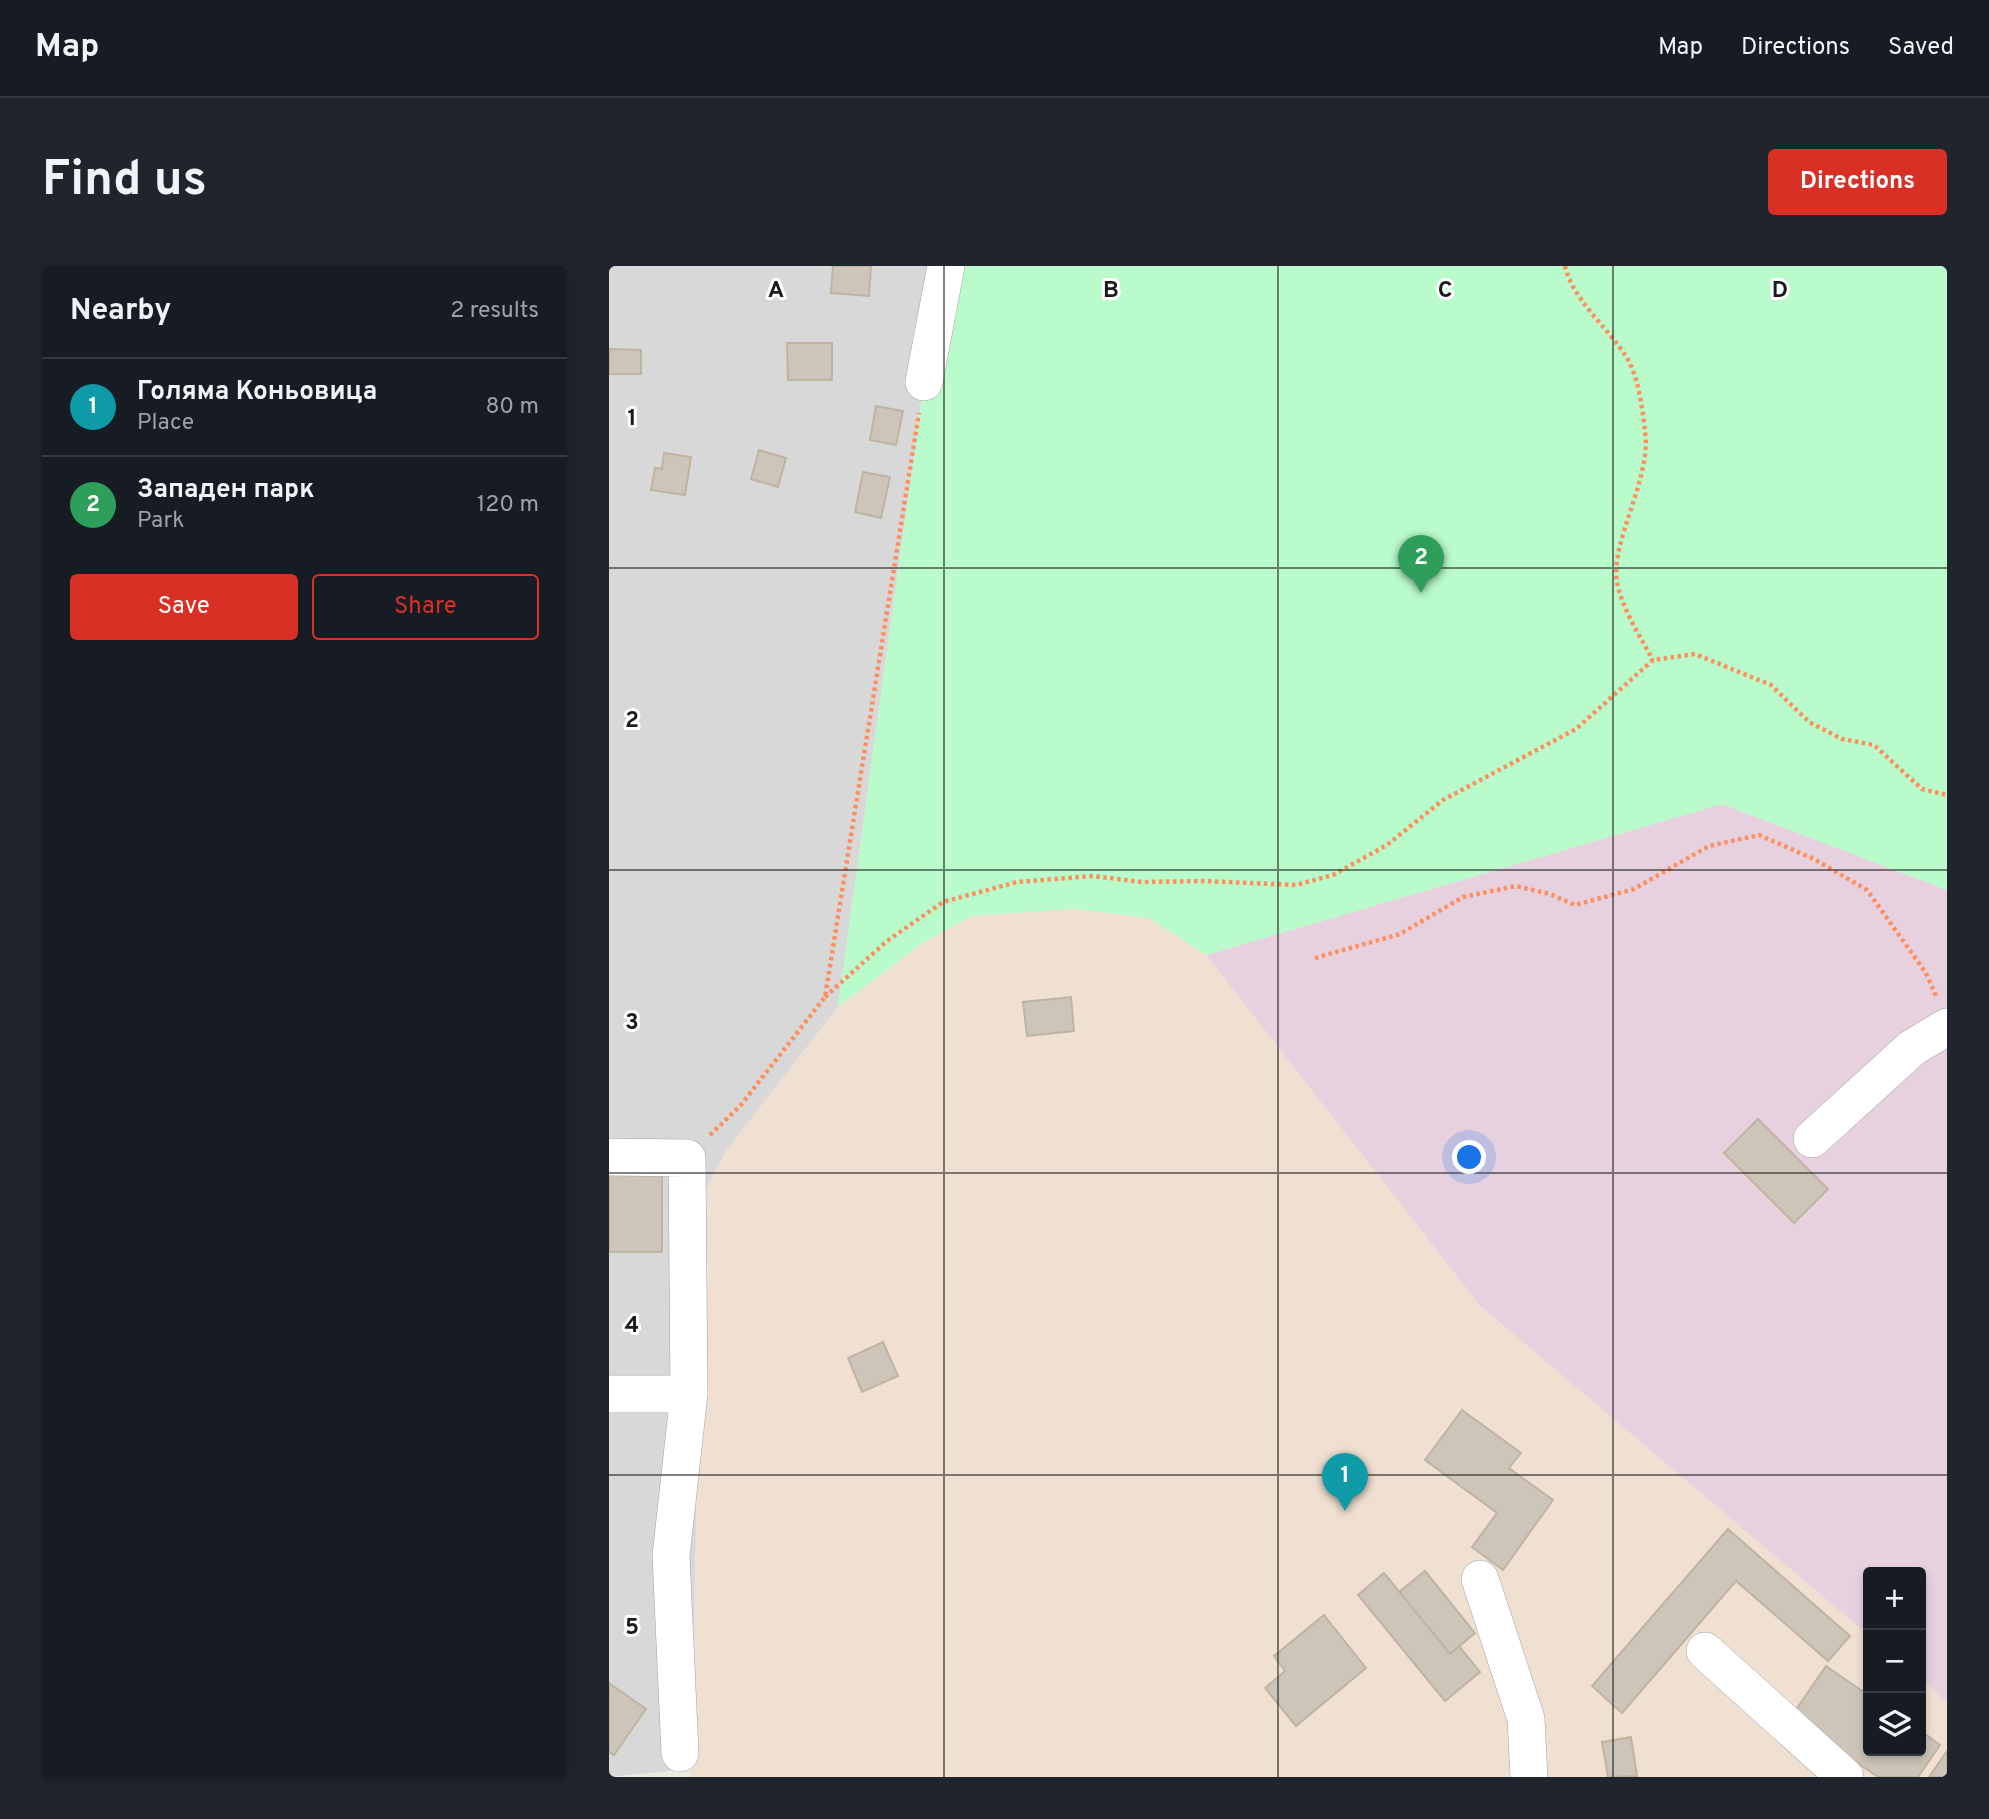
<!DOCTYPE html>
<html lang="en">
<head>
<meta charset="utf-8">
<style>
  :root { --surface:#171b24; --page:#20242c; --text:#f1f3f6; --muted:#9ea1a6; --line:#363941; --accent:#d93025 }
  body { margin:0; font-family:Overpass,sans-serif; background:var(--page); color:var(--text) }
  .controls { position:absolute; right:21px; bottom:21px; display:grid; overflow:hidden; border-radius:7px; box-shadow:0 4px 10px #0003 }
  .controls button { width:63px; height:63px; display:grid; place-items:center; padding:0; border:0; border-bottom:2px solid var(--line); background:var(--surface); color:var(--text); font:35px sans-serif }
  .you { position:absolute; left:861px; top:892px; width:24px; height:24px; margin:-18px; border:5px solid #fff; border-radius:50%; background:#1a73e8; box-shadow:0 0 0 10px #1a73e833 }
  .badge { display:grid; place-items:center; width:46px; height:46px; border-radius:50%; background:var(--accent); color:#fff; font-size:23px; font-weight:700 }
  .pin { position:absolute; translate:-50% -58px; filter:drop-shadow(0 2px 4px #0008) }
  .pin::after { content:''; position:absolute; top:37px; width:24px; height:21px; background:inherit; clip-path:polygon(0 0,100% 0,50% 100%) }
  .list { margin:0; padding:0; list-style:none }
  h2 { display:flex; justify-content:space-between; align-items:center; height:91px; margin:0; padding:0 28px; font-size:30px }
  h2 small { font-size:23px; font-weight:400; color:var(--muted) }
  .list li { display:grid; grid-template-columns:46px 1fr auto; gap:21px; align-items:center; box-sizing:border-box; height:98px; padding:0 28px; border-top:2px solid var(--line) }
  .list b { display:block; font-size:26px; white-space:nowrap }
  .list p { margin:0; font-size:23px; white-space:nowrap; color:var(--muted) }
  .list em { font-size:23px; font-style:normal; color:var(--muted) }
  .actions { display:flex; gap:14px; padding:21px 28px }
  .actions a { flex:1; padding:16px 0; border:2px solid var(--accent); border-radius:7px; text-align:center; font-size:24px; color:var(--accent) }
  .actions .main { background:var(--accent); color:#fff }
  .icon { flex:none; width:38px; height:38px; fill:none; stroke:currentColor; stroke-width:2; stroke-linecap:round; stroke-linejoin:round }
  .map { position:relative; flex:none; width:1338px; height:1511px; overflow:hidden; border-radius:7px }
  header { display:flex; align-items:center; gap:42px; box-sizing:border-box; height:98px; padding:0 35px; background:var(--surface); border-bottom:2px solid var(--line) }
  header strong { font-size:33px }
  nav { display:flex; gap:38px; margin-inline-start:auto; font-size:24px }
  .intro { display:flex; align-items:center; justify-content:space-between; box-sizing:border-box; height:168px; padding:0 42px }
  h1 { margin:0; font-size:49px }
  .button { padding:18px 32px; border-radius:7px; background:var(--accent); color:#fff; font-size:24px; font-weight:700 }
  main { display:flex; gap:42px; padding:0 42px }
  aside { flex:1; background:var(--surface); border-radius:7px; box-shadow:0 4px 10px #0003 }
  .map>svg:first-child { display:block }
  .residential { fill:#d9d8d8 }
  .industrial { fill:#e7d1df }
  .military { fill:#f0e0d2 }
  .park { fill:#b9fbcb }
  .building { fill:#cdc5b9; stroke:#bfb4a2; stroke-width:2 }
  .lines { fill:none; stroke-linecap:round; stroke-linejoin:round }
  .minor-casing { stroke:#a2a2a2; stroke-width:38 }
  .path { stroke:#ff8e5f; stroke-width:4.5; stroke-dasharray:3.5 3.5; stroke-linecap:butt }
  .minor { stroke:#fff; stroke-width:37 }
  .grid { fill:none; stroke:#1b1b1b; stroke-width:2; stroke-opacity:0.55 }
  .grid-label { font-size:23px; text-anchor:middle; font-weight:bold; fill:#1b1b1b; stroke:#fff; stroke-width:6; stroke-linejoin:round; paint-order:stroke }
</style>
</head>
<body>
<header>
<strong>Map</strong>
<nav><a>Map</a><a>Directions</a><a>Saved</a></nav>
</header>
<div class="intro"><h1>Find us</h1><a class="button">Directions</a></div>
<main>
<aside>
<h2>Nearby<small>2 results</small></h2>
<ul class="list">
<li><span class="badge" style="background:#0f9aa8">1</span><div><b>Голяма Коньовица</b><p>Place</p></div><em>80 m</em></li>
<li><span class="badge" style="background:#2e9e5b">2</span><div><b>Западен парк</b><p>Park</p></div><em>120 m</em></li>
</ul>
<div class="actions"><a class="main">Save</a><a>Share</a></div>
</aside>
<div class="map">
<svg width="1338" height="1511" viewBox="0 0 1338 1511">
  <rect width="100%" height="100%" fill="#edebe0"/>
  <polygon class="residential" points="0,0 337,0 315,116 229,741 117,885 94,929 82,1503 0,1511"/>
  <polygon class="industrial" points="1113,538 1338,624 1338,1436 1312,1413 1312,1306 1259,1306 1259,1369 871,1040 597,689"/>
  <polygon class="military" points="466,643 540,652 597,689 871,1040 1259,1369 1259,1485 1312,1485 1312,1413 1338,1436 1338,1511 82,1511 94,929 117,885 229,741 315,676 363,650"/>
  <polygon class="park" points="337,0 1338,0 1338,624 1113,538 597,689 540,652 466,643 363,650 315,676 229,741 315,116"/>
  <g class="building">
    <polygon points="224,0 262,0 260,30 222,27"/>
    <polygon points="178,77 223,77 223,114 179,114"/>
    <polygon points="0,83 32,84 32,108 0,108"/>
    <polygon points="267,140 294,145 287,179 261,174"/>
    <polygon points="150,184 177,192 169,221 142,213"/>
    <polygon points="55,187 82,191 76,229 42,224 46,202 53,203"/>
    <polygon points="254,206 281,211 272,252 246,246"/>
    <polygon points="462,731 465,765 418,770 414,736"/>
    <polygon points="1149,853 1219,923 1185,957 1115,887"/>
    <rect x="0" y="904" width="53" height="82"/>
    <polygon points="274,1076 289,1110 253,1126 239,1092"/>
    <polygon points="853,1144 912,1187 900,1202 944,1234 894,1304 863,1281 888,1247 816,1194"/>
    <polygon points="1119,1263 1241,1370 1219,1395 1127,1315 1013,1447 983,1420"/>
    <polygon points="816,1305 866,1367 841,1388 790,1326"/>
    <polygon points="775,1307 841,1388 850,1380 871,1406 836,1435 749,1329"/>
    <polygon points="715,1349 757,1402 687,1460 656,1422 676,1405 665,1390"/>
    <polygon points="1217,1400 1259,1429 1259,1485 1312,1485 1312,1465 1331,1479 1309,1511 1269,1511 1182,1451"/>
    <polygon points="0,1417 37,1443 5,1489 0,1486"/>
    <polygon points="1022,1471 1028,1510 999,1511 993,1476"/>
    <polygon points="1338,1485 1338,1511 1320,1511"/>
  </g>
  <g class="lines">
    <defs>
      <g id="minor">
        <polyline points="315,116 337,0"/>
        <polyline points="1203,873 1303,782 1338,761"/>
        <polyline points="0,891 78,892 80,1128 62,1290 71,1487"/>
        <polyline points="0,1128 80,1128"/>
        <polyline points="871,1313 917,1453 920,1511"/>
        <polyline points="1096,1385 1236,1511"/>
      </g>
    </defs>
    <use href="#minor" class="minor-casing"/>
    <g class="path">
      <path d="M956 0C963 33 1001 64 1018 92 1030 113 1033 141 1036 165 1043 212 1001 276 1008 316 1013 343 1031 370 1044 394"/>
      <polyline points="706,692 791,668 854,631 907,620 941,628 966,639 1025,623 1100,580 1150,569 1205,593 1258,624 1317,707 1327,730"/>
      <polyline points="216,731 278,675 334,636 408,616 484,610 533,616 595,615 687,619 724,609 778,579 834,534 967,463 1044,394 1086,388 1162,419 1200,456 1233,473 1265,479 1313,523 1338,529"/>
      <polyline points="101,869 131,840 216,731 310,147"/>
    </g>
    <use href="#minor" class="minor"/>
  </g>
  <path class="grid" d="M335 0V1511M669 0V1511M1004 0V1511M0 302H1338M0 604H1338M0 907H1338M0 1209H1338"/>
  <g class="grid-label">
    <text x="167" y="31">A</text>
    <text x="502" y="31">B</text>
    <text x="836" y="31">C</text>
    <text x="1171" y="31">D</text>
    <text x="23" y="159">1</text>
    <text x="23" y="461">2</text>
    <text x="23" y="763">3</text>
    <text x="23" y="1066">4</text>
    <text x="23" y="1368">5</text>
  </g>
</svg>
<div class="controls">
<button>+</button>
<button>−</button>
<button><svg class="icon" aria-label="layers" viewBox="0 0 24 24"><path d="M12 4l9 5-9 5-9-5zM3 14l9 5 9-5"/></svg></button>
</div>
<div class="you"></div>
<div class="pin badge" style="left:736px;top:1245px;background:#0f9aa8">1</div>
<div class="pin badge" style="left:812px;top:327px;background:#2e9e5b">2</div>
</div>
</main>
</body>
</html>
